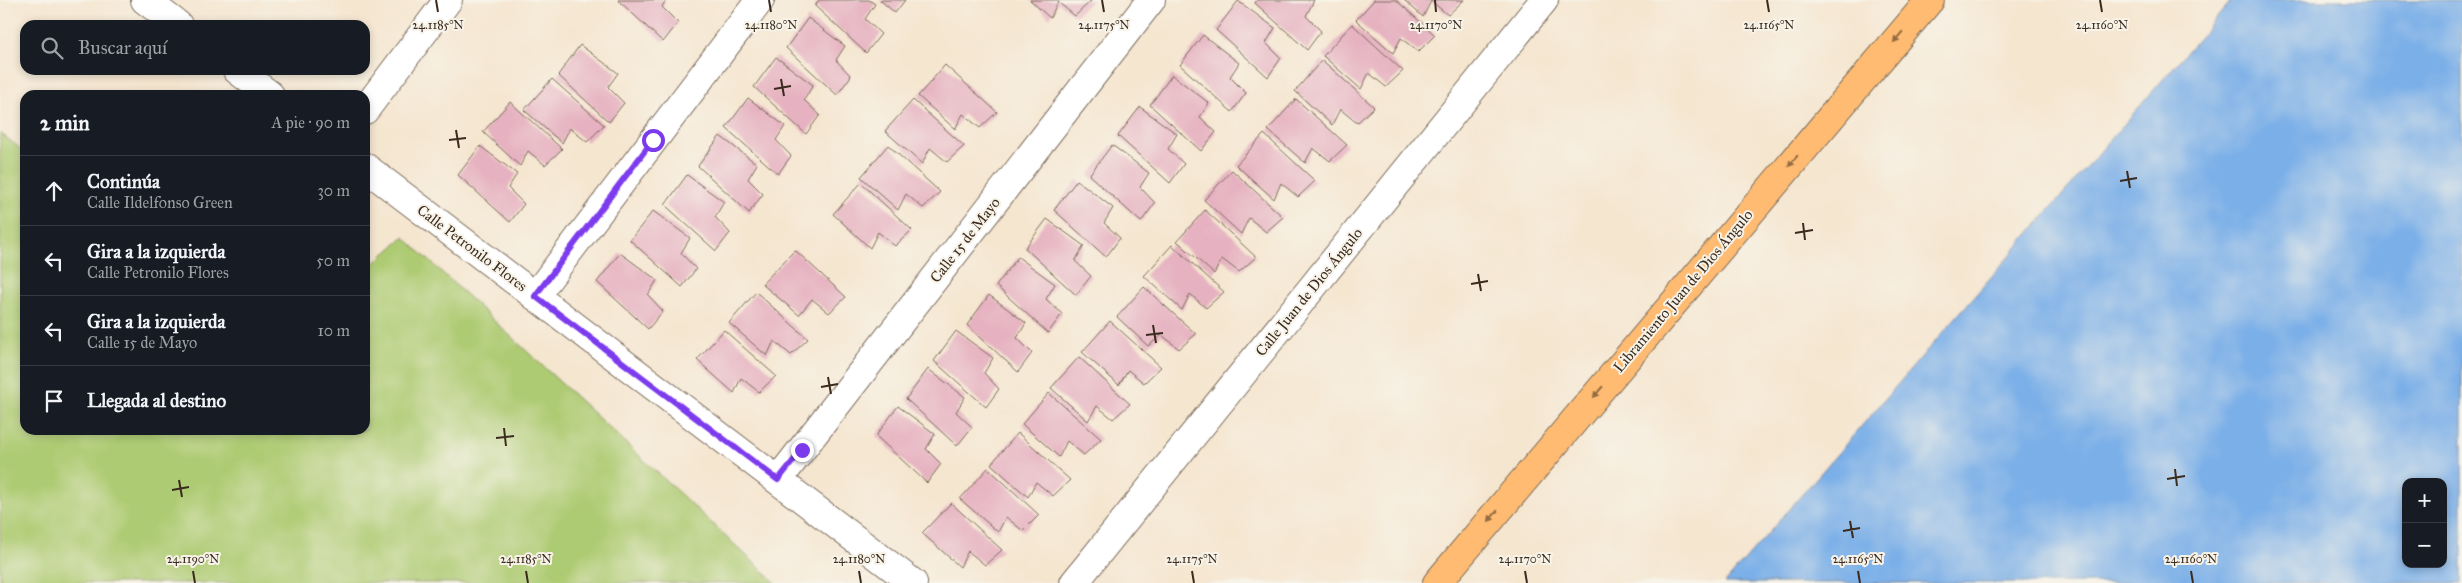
<!DOCTYPE html>
<html lang="es">
<head>
<meta charset="utf-8">
<style>
  :root { --surface:#171b24; --page:#242831; --text:#f1f3f6; --muted:#9ea1a6; --line:#363941 }
  body { margin:0; font-family:"IM FELL Great Primer",serif; background:var(--page); color:var(--text) }
  .controls { position:absolute; right:15px; bottom:15px; display:grid; overflow:hidden; border-radius:10px; box-shadow:0 2px 8px #0003 }
  .controls button { width:45px; height:45px; display:grid; place-items:center; padding:0; border:0; border-bottom:1px solid var(--line); background:var(--surface); color:var(--text); font:25px sans-serif }
  .stop { position:absolute; width:15px; height:15px; margin:-11px; border:4px solid #7c3aed; border-radius:50%; background:#fff }
  .stop.end { background:#7c3aed; border-color:#fff; box-shadow:0 1px 5px #0008 }
  .list { margin:0; padding:0; list-style:none }
  h2 { display:flex; justify-content:space-between; align-items:center; height:65px; margin:0; padding:0 20px; font-size:21px }
  h2 small { font-size:16px; font-weight:400; color:var(--muted) }
  .list li { display:grid; grid-template-columns:32px 1fr auto; gap:15px; align-items:center; box-sizing:border-box; height:70px; padding:0 20px; border-top:1px solid var(--line) }
  .list b { display:block; font-size:19px; white-space:nowrap }
  .list p { margin:0; font-size:16px; white-space:nowrap; color:var(--muted) }
  .list em { font-size:16px; font-style:normal; color:var(--muted) }
  .icon { flex:none; width:28px; height:28px; fill:none; stroke:currentColor; stroke-width:2; stroke-linecap:round; stroke-linejoin:round }
  .map { position:relative; flex:none; width:2462px; height:583px; overflow:hidden }
  .search { position:absolute; background:var(--surface); box-shadow:0 2px 8px #0003; left:20px; top:20px; width:350px; height:55px; display:flex; align-items:center; gap:12px; box-sizing:border-box; padding:0 18px; border-radius:15px; color:var(--muted); font-size:19px }
  .panel { position:absolute; background:var(--surface); box-shadow:0 2px 8px #0003; left:20px; top:90px; width:350px; height:345px; border-radius:15px }
  .map>svg:first-child { display:block }
  .green { fill:#adcb72; stroke:#747a48 }
  .water { fill:#7aafe8; stroke:#5a6c83; fill-rule:evenodd }
  .building { fill:#e6b2c1 }
  .lines { fill:none; stroke-linecap:round; stroke-linejoin:round }
  .minor-casing { stroke:#7c6c5c; stroke-width:30 }
  .trunk-casing { stroke:#7c6c5c; stroke-width:30 }
  .minor { stroke:#fff; stroke-width:28 }
  .trunk { stroke:#febb71; stroke-width:28 }
  .oneway { fill:#936b43 }
  .route { stroke:#7c3aed; stroke-width:6 }
  .ticks { fill:none; stroke:#3b2a1e; stroke-width:2 }
  .labels { text-anchor:middle; dominant-baseline:central; stroke-width:4; stroke-linejoin:round; paint-order:stroke }
  .street-label { font-size:15px; fill:#3b2a1e; stroke:#f7f3e8 }
  .ticks-label { font-size:12px; text-anchor:middle; fill:#3b2a1e; stroke:#f7f3e8; stroke-width:4; stroke-linejoin:round; paint-order:stroke }
</style>
</head>
<body>
<div class="map">
<svg width="2462" height="583" viewBox="0 0 2462 583">
  <rect width="100%" height="100%" fill="#f7f3e8"/>
  <filter id="ink" filterUnits="userSpaceOnUse"><feTurbulence type="fractalNoise" baseFrequency=".02" numOctaves="2"/><feDisplacementMap in="SourceGraphic" scale="10" xChannelSelector="R" yChannelSelector="G"/><feConvolveMatrix kernelMatrix="1 2 1 2 8 2 1 2 1" color-interpolation-filters="sRGB"/></filter>
  <filter id="wash" filterUnits="userSpaceOnUse"><feTurbulence type="fractalNoise" baseFrequency=".0096" numOctaves="4" result="noise"/><feDisplacementMap in="SourceGraphic" scale="20" xChannelSelector="R" yChannelSelector="G"/><feGaussianBlur stdDeviation="1.12" result="paint"/><feColorMatrix in="noise" values="0 0 0 0 0 0 0 0 0 0 0 0 0 0 0 0 0 1.4 0 .05"/><feComposite in="paint" operator="in"/></filter>
  <g filter="url(#wash)">
    <rect width="100%" height="100%" fill="#f5e6d0"/>
    <polygon class="green" points="0,133 25,152 25,430 365,430 365,271 404,237 776,583 0,583"/>
    <path class="water" d="M2232 0H2462V583H1725ZM2406 482H2443V564H2406Z"/>
    <g id="blocks">
      <g class="building">
        <polygon points="618,0 666,0 662,7 678,23 663,42"/>
        <polygon points="819,0 869,0 875,4 865,19 881,34 866,53 815,6"/>
        <polygon points="880,0 905,0 895,13"/>
        <polygon points="1030,0 1092,0 1075,16 1058,2 1050,18"/>
        <polygon points="1257,0 1314,0 1306,16 1321,31 1307,50 1255,3"/>
        <polygon points="1374,0 1396,0 1435,35 1418,52 1401,38 1393,53 1356,20"/>
        <polygon points="1404,0 1464,0 1448,15 1431,1 1423,17"/>
        <polygon points="1238,1 1275,28 1266,43 1281,58 1268,77 1216,30"/>
        <polygon points="808,18 845,46 836,60 851,76 837,95 786,48"/>
        <polygon points="1352,24 1403,71 1386,87 1369,73 1361,89 1323,56"/>
        <polygon points="1203,35 1239,63 1230,77 1246,93 1232,112 1180,65"/>
        <polygon points="580,45 618,73 608,87 624,103 609,122 558,75"/>
        <polygon points="776,57 813,85 804,100 820,115 806,134 754,87"/>
        <polygon points="1322,60 1374,107 1357,123 1340,109 1332,125 1295,91"/>
        <polygon points="945,65 997,112 980,128 963,114 955,129 918,96"/>
        <polygon points="1172,75 1209,103 1200,117 1216,132 1201,151 1150,105"/>
        <polygon points="552,79 604,125 587,142 570,128 562,143 524,110"/>
        <polygon points="748,98 785,126 776,140 791,156 778,174 726,128"/>
        <polygon points="1296,99 1347,145 1330,161 1313,148 1305,163 1268,130"/>
        <polygon points="913,100 964,146 947,162 930,148 922,164 885,131"/>
        <polygon points="510,102 562,149 545,165 528,151 520,166 483,132"/>
        <polygon points="1140,107 1177,134 1168,149 1184,164 1170,183 1118,136"/>
        <polygon points="1264,134 1315,181 1298,197 1281,183 1274,199 1236,165"/>
        <polygon points="720,136 757,164 748,179 763,194 749,213 698,166"/>
        <polygon points="888,145 940,192 923,208 906,194 898,210 861,177"/>
        <polygon points="1112,145 1149,173 1140,187 1155,203 1141,222 1089,175"/>
        <polygon points="480,146 517,174 508,188 524,204 510,222 458,175"/>
        <polygon points="1232,170 1283,217 1266,232 1249,218 1241,234 1204,200"/>
        <polygon points="687,175 724,202 715,217 730,233 716,251 665,205"/>
        <polygon points="1077,180 1113,208 1104,223 1120,238 1106,257 1054,210"/>
        <polygon points="861,183 912,230 895,246 878,232 870,248 833,214"/>
        <polygon points="1205,210 1256,257 1239,272 1222,259 1214,274 1177,241"/>
        <polygon points="653,211 690,238 681,253 696,269 682,287 630,240"/>
        <polygon points="1047,219 1084,246 1075,261 1091,276 1076,295 1025,248"/>
        <polygon points="1172,245 1224,292 1206,308 1190,294 1182,310 1144,276"/>
        <polygon points="795,250 846,297 829,313 812,299 799,315 762,284"/>
        <polygon points="620,253 657,280 648,295 663,311 648,329 597,282"/>
        <polygon points="1018,257 1055,284 1046,299 1062,314 1048,333 996,286"/>
        <polygon points="1144,287 1196,334 1179,349 1162,335 1148,346 1117,317"/>
        <polygon points="756,292 808,339 791,355 774,341 767,356 729,323"/>
        <polygon points="989,295 1026,323 1017,338 1032,353 1018,372 967,325"/>
        <polygon points="1110,321 1161,367 1144,383 1128,370 1119,385 1082,352"/>
        <polygon points="724,330 776,376 759,392 741,378 734,393 697,360"/>
        <polygon points="956,331 993,358 984,373 999,389 986,407 934,361"/>
        <polygon points="1079,357 1130,404 1113,419 1097,406 1088,421 1051,388"/>
        <polygon points="928,369 965,397 956,412 972,427 957,446 906,399"/>
        <polygon points="1049,393 1101,439 1084,455 1067,441 1059,457 1022,424"/>
        <polygon points="898,406 935,434 926,449 941,464 927,483 876,436"/>
        <polygon points="1018,433 1070,480 1053,496 1036,482 1028,497 991,464"/>
        <polygon points="988,468 1039,515 1023,531 1006,517 998,532 960,499"/>
        <polygon points="951,503 1002,550 985,565 968,551 960,567 922,533"/>
      </g>
    </g>
  </g>
  <g filter="url(#ink)">
    <use href="#blocks" fill-opacity="0" stroke="#7c6c5c" stroke-width="1"/>
    <g class="lines">
      <defs>
        <g id="minor">
          <polyline points="145,0 178,25"/>
          <polyline points="237,70 270,95"/>
          <polyline points="365,110 448,0"/>
          <polyline points="365,167 913,583"/>
          <polyline points="535,296 760,0"/>
          <polyline points="778,480 1151,0"/>
          <polyline points="1074,583 1544,0"/>
        </g>
        <polyline id="trunk" points="1437,583 1930,0"/>
      </defs>
      <use href="#minor" class="minor-casing"/>
      <use href="#trunk" class="trunk-casing"/>
      <use href="#minor" class="minor"/>
      <use href="#trunk" class="trunk"/>
    </g>
    <defs><path id="oneway-solid" d="M-6-.8H1V-3.2L6.5 0L1 3.2V.8H-6Z" transform="scale(1.25)"/></defs>
    <g class="oneway">
      <use href="#oneway-solid" transform="translate(1898 37) rotate(130)"/>
      <use href="#oneway-solid" transform="translate(1793 161) rotate(130)"/>
      <use href="#oneway-solid" transform="translate(1598 392) rotate(130)"/>
      <use href="#oneway-solid" transform="translate(1493 516) rotate(130)"/>
    </g>
  </g>
  <g class="lines" filter="url(#ink)">
    <polyline class="route" points="653,140 535,296 778,480 802,450"/>
  </g>
  <path class="ticks" d="M436 0 438 12M769 0 771 12M1102 0 1104 12M1435 0 1436 12M1767 0 1769 12M2100 0 2102 12M781 79 784 96M774 89 791 86M456 130 459 148M449 140 466 138M2127 171 2130 188M2120 181 2137 178M1803 223 1805 240M1795 233 1813 230M1478 274 1481 291M1471 284 1488 281M1153 325 1156 343M1146 335 1163 333M828 377 831 394M821 387 838 384M504 428 506 446M496 438 514 436M2175 469 2177 486M2167 479 2185 476M179 480 182 497M172 490 189 487M1850 521 1853 538M1843 531 1860 528M193 571 195 583M526 571 528 583M859 571 861 583M1192 571 1194 583M1525 571 1527 583M1858 571 1860 583M2191 571 2193 583"/>
  <g class="labels">
    <g class="street-label">
      <text transform="translate(965 240) rotate(-52)">Calle 15 de Mayo</text>
      <text transform="translate(472 248) rotate(37)">Calle Petronilo Flores</text>
      <text transform="translate(1683 291) rotate(-50)">Libramiento Juan de Dios Ángulo</text>
      <text transform="translate(1309 292) rotate(-51)">Calle Juan de Dios Ángulo</text>
    </g>
  </g>
  <g class="ticks-label">
    <text x="1104" y="29">24.1175°N</text>
    <text x="438" y="29">24.1185°N</text>
    <text x="771" y="29">24.1180°N</text>
    <text x="1436" y="29">24.1170°N</text>
    <text x="1769" y="29">24.1165°N</text>
    <text x="2102" y="29">24.1160°N</text>
    <text x="193" y="563">24.1190°N</text>
    <text x="526" y="563">24.1185°N</text>
    <text x="859" y="563">24.1180°N</text>
    <text x="1192" y="563">24.1175°N</text>
    <text x="1525" y="563">24.1170°N</text>
    <text x="1858" y="563">24.1165°N</text>
    <text x="2191" y="563">24.1160°N</text>
  </g>
</svg>
<div class="controls">
<button>+</button>
<button>−</button>
</div>
<div class="stop" style="left:653px;top:140px"></div>
<div class="stop end" style="left:802px;top:450px"></div>
<div class="search"><svg class="icon" aria-label="search" viewBox="0 0 24 24"><circle cx="10" cy="10" r="6"/><path d="M15 15l6 6"/></svg>Buscar aquí</div>
<section class="panel">
<h2>2 min<small>A pie · 90 m</small></h2>
<ul class="list">
<li><svg class="icon" aria-label="ahead" viewBox="0 0 24 24"><path d="M12 20V5M6 11l6-6 6 6"/></svg><div><b>Continúa</b><p>Calle Ildelfonso Green</p></div><em>30 m</em></li>
<li><svg class="icon" aria-label="left" viewBox="0 0 24 24"><path d="M17 20v-9H6M10 6l-5 5 5 5"/></svg><div><b>Gira a la izquierda</b><p>Calle Petronilo Flores</p></div><em>50 m</em></li>
<li><svg class="icon" aria-label="left" viewBox="0 0 24 24"><path d="M17 20v-9H6M10 6l-5 5 5 5"/></svg><div><b>Gira a la izquierda</b><p>Calle 15 de Mayo</p></div><em>10 m</em></li>
<li><svg class="icon" aria-label="arrive" viewBox="0 0 24 24"><path d="M6 21V4h12l-3 4 3 4H6"/></svg><div><b>Llegada al destino</b></div></li>
</ul>
</section>
</div>
</body>
</html>
